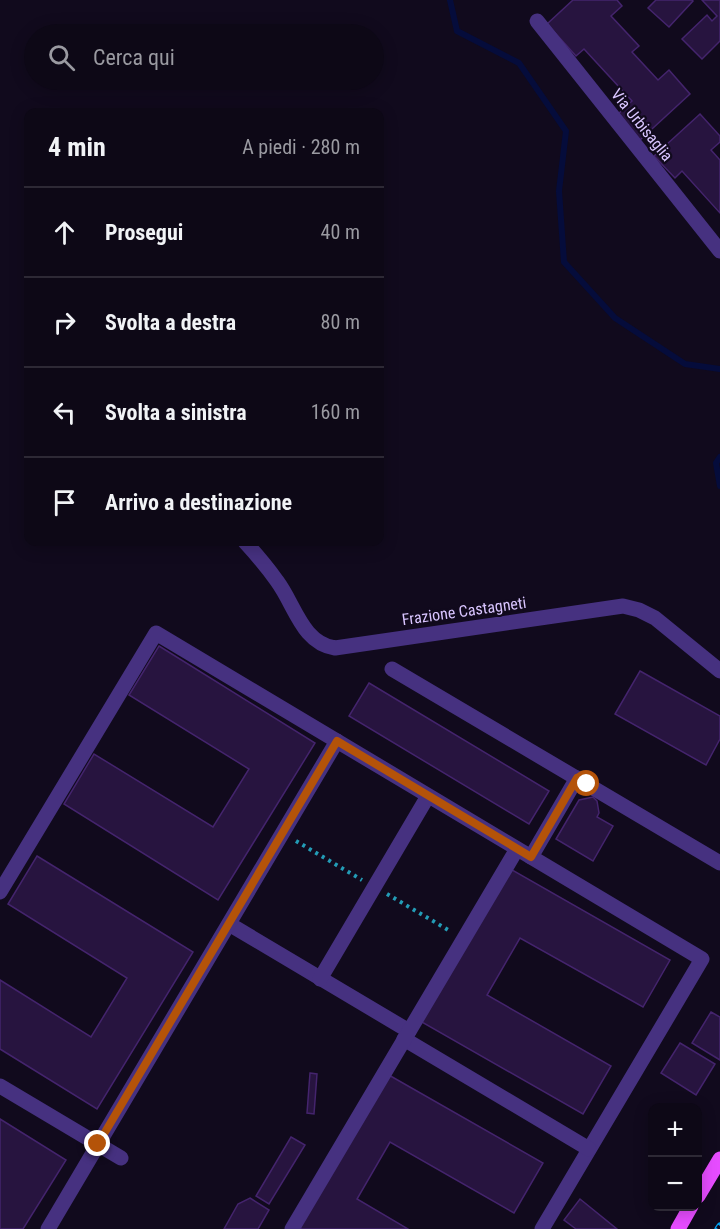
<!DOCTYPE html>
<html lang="it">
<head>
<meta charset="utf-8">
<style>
  :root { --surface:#0d0816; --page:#16111f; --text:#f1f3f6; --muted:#9a9aa1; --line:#2d2935 }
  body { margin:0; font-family:"Roboto Condensed",sans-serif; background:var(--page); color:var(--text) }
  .controls { position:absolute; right:18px; bottom:18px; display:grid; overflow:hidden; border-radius:12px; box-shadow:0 3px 15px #0003 }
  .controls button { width:54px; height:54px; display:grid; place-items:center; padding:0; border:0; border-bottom:2px solid var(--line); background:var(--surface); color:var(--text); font:30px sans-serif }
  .stop { position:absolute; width:18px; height:18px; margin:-14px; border:4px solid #b45309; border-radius:50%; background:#fff }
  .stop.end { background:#b45309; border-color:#fff; box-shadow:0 2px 6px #0008 }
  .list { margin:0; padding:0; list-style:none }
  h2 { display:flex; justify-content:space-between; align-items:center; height:78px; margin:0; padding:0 24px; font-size:26px }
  h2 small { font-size:20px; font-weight:400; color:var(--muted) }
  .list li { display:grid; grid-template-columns:39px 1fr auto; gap:18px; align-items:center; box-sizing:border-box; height:90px; padding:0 24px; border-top:2px solid var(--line) }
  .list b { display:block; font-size:22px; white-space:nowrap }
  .list em { font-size:20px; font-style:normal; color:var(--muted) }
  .icon { flex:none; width:33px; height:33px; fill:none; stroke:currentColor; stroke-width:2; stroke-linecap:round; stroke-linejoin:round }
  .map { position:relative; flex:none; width:720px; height:1229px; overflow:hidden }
  .search { position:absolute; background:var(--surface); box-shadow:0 3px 15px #0003; left:24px; top:24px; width:360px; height:66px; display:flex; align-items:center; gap:15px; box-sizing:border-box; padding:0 21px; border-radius:33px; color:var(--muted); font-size:22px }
  .panel { position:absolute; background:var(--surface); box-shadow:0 3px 15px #0003; left:24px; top:108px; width:360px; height:438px; border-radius:12px }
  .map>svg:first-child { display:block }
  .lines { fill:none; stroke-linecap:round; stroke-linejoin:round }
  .stream { stroke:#050c3b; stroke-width:6 }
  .building { fill:#27143f; stroke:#44246d; stroke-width:1.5 }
  .path { stroke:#239cb6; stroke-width:4; stroke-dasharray:3 4.5; stroke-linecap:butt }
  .minor { stroke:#463180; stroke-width:15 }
  .major { stroke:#e64cff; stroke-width:15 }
  .rail-casing { stroke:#00a0f0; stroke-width:7 }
  .rail { stroke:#110a1d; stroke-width:4.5; stroke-dasharray:14; stroke-linecap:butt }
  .route { stroke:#b45309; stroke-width:8 }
  .labels { text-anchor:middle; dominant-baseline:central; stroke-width:4.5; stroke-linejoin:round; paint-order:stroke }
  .street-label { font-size:16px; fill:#d9c5ff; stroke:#110a1d }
</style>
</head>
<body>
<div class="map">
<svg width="720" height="1229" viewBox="0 0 720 1229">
  <rect width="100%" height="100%" fill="#110a1d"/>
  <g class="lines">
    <g class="stream">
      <polyline points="450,0 457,31 519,63 566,131 559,191 564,262 615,318 685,364 720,369"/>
      <polyline points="720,457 716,463 720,486"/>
    </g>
  </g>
  <g class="building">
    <polygon points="573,0 617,0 622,6 611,16 639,46 632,52 658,80 669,70 690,94 640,140 617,115 632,101 584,49 576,56 547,24"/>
    <polygon points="656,0 692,0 693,1 669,27 648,8"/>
    <polygon points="702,0 720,0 720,41 702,59 682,39 707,15 712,21 717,16"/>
    <polygon points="700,114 720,136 720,142 711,150 720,160 720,213 682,171 675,178 654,156"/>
    <polygon points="159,646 315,743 218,900 64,804 94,754 213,827 249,769 129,695"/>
    <polygon points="640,671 720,716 720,739 706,765 615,714"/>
    <polygon points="369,683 549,791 529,824 349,716"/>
    <polygon points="593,797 597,801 599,813 597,817 613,826 593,861 556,839 579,800"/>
    <polygon points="37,856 193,952 97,1109 0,1049 0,980 91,1037 127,978 8,904"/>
    <polygon points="507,867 670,960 643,1007 520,938 487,995 611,1066 583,1114 420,1021"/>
    <polygon points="711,1012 720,1017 720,1060 692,1043"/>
    <polygon points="680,1043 715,1064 696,1095 661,1073"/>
    <polygon points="310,1073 317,1074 314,1114 307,1113"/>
    <polygon points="387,1074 543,1163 514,1213 390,1142 357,1199 408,1229 302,1229 299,1227"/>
    <polygon points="0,1119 66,1160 23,1229 0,1229"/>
    <polygon points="291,1137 305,1145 269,1204 256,1196"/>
    <polygon points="250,1198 269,1210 258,1229 224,1229 238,1204"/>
    <polygon points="580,1199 617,1229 576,1229 564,1220"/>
  </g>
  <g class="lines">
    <g class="path">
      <polyline points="296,841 362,880"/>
      <polyline points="387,894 450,931"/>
    </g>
    <g class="minor">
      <polyline points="537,21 720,251"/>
      <path d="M245 542C256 554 267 567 277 581 295 605 302 643 335 648L623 606 639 610 655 618 720 671"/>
      <polyline points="392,669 720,863"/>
      <polyline points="531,857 577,778"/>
      <polyline points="0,892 156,633 702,959 542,1229"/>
      <polyline points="229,924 409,1031"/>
      <polyline points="320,979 428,796"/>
      <polyline points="404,1039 589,1149"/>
      <polyline points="0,1086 121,1158"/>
      <polyline points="48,1229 337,741"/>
      <polyline points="292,1229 517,849"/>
    </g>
    <g class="major">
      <polyline points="698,1196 720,1159"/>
      <polyline points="678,1229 691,1206"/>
    </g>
    <defs>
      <polyline id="rail" points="718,1229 720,1226"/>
    </defs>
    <use href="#rail" class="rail-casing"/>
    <use href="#rail" class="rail"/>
  </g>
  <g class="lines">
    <polyline class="route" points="98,1144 337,741 531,857 577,778 587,784"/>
  </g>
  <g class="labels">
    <g class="street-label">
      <text transform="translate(642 125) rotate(51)">Via Urbisaglia</text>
      <text transform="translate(464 611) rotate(-8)">Frazione Castagneti</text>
    </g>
  </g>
</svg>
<div class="controls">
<button>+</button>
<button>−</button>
</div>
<div class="stop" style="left:587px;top:784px"></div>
<div class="stop end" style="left:98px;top:1144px"></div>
<div class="search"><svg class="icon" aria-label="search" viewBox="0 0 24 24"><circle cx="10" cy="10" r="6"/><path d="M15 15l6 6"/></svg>Cerca qui</div>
<section class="panel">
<h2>4 min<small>A piedi · 280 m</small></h2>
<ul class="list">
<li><svg class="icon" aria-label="ahead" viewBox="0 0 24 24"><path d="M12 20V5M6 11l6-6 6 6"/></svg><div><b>Prosegui</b></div><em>40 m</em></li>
<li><svg class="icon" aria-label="right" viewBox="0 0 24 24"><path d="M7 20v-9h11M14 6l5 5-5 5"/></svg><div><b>Svolta a destra</b></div><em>80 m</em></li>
<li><svg class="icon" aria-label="left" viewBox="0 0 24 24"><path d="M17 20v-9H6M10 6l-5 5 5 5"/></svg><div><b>Svolta a sinistra</b></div><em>160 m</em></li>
<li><svg class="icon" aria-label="arrive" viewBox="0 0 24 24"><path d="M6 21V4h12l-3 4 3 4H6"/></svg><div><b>Arrivo a destinazione</b></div></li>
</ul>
</section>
</div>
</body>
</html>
